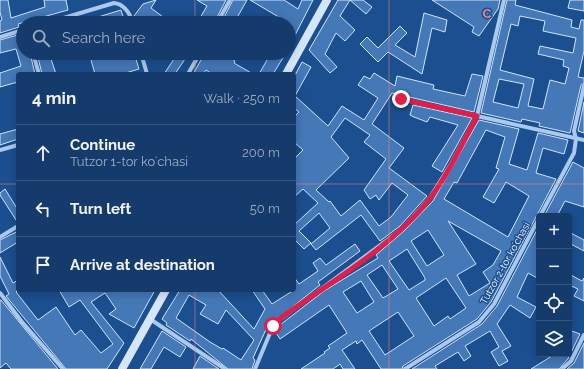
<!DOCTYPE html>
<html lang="en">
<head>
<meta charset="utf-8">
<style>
  :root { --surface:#143b6b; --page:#214673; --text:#f1f3f6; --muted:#9dadc1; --line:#33557e }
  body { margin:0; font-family:Raleway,sans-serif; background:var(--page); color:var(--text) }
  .controls { position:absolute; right:12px; bottom:12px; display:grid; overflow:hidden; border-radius:4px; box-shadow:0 2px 10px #0003 }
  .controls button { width:36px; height:36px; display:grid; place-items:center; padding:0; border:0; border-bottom:1px solid var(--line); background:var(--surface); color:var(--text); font:20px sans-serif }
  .stop { position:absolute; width:12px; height:12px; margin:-9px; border:3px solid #e11d48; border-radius:50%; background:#fff }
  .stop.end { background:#e11d48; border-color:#fff; box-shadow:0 1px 4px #0008 }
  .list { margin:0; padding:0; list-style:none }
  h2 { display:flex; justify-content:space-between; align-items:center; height:52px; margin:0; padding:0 16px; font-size:17px }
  h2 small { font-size:13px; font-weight:400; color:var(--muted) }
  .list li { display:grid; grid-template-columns:26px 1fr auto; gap:12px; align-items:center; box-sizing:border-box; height:56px; padding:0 16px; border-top:1px solid var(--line) }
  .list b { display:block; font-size:15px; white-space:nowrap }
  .list p { margin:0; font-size:13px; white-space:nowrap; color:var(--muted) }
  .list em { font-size:13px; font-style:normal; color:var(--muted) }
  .icon { flex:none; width:22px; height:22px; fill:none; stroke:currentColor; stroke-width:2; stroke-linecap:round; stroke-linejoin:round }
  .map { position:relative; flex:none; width:584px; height:369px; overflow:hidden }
  .search { position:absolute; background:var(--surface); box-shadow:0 2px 10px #0003; left:16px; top:16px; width:280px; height:44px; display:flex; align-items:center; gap:10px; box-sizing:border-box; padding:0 14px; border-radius:22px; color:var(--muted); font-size:15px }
  .panel { position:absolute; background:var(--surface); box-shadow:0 2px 10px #0003; left:16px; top:72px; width:280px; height:220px; border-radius:4px }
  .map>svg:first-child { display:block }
  .building { fill:#4478b7; stroke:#cfe3fa; fill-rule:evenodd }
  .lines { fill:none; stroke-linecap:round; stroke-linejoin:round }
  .street { stroke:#a9c9ee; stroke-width:4 }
  .secondary { stroke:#d6e6fa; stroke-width:8 }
  .route { stroke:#e11d48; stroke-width:5 }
  .grid { fill:none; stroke:#e88989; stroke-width:1; stroke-opacity:0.55 }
  .labels { text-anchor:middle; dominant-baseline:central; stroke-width:3; stroke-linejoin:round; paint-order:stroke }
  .street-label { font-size:10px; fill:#fff; stroke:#1b4f8f }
  .grid-label { font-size:13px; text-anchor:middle; font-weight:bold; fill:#e88989; stroke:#1b4f8f; stroke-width:3; stroke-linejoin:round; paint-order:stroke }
</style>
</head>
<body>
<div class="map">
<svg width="584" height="369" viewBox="0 0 584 369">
  <rect width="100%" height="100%" fill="#1b4f8f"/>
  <g class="building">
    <polygon points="0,0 8,0 11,18 45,7 44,0 66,0 68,10 18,24 19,27 0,33 0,21 2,20 0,12"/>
    <polygon points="156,0 151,8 171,23 136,23 134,16 143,4"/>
    <polygon points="197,0 226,0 214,23 197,23 207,6"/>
    <polygon points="233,0 247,0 234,23 221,23"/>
    <polygon points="250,0 284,0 298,9 302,0 313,0 289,47 289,23"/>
    <polygon points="338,0 350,0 340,16 355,30 345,41 336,33 325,54 337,67 330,73 309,50"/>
    <polygon points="350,0 363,0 372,7 366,14"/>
    <polygon points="432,0 500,0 498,9 479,36 472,32 474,27"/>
    <path d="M507 0H516L515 5 572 20 571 27 579 29 581 20H584V51L578 77 584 78V83L581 85 570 133 539 126 540 123 522 119 521 122 481 113ZM520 16 545 21 543 31 576 38 573 53 540 46 538 54 564 60 563 66 569 68 565 84 550 80 543 109 528 106 534 79 500 70 511 24 518 26ZM499 79 524 84 518 108 493 102Z"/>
    <polygon points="570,0 584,0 584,11 568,8"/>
    <polygon points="121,10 125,23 85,23 85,21"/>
    <polygon points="424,13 447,20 445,32 432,28 422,74 388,52 378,62 360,44 367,37 378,48 400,26 407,33 395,45 415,57"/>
    <polygon points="21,34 23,53 30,53 35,74 18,74 18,82 0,87 0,73 21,66 16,49 0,53 0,40"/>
    <polygon points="37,53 49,53 56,74 42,74"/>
    <polygon points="89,53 134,53 139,69 122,74 95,74"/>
    <polygon points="178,53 189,53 175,74 164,74"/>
    <polygon points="205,53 222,53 235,61 234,63 253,74 212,74 206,70 203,74 193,74"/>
    <polygon points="271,53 286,53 273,74 259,74"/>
    <path d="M302 62 311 67 295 96 328 126 342 106 364 120 378 98 358 85 364 76 370 79 374 73 395 86 397 76 434 85 433 89 465 96 472 74 483 76 474 112 392 93 372 124 404 148 389 168 427 196 400 226 380 241 361 215 316 250 311 244 330 228 319 213 299 231 311 243 304 249 294 239V225L318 203 303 189 294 197V159L303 150 294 142V117L299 112 294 108V77ZM345 118 370 135 364 142 386 159 364 190 370 199 376 195 379 200 392 183 408 195 391 217 379 226 360 200 341 216 330 201 329 202 316 190 349 158 331 137Z"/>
    <polygon points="584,102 584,133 578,131"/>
    <polygon points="413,105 472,118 442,172 432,166 458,125 430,117 427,122 414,117 410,115"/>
    <path d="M479 120 519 129 509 164 527 170 538 133 568 140 564 154 543 148 536 173 556 179 491 302 477 319 403 366 402 369H381L362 340 357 344 356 341 342 350 355 369H343L340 364 333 369H301L325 353 324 352 330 348 328 346 347 333 329 305 280 339 275 331 276 328 324 291 378 258 376 255 404 231 433 201ZM486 130 505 137 496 168 499 169 483 197 494 203 506 182 529 196 508 237 444 199 454 182 457 183ZM448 221 501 251 493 265 483 272 490 283 469 296 457 275 476 264ZM428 230 444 255 427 266 411 241ZM407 249 425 278V280L409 290 389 261ZM382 265 398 289 383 298 367 275ZM446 278 466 308 450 319 448 316 434 326 416 298ZM361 281 374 302 357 313 343 292ZM398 312 414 336 385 355 369 331Z"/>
    <polygon points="18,129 18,139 0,145 0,134"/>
    <polygon points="573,162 584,168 584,207 565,201 557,216 544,216"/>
    <polygon points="5,189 18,210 18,223 0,195 0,193"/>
    <polygon points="539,226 539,279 528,273 517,297 536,307 530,318 510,305 497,324 511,346 502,351 508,361 499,366 491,352 499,347 490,331 465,346 471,356 464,361 458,352 435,366 437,369 412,369 482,324 497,306"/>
    <polygon points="18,231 18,242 0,253 0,240"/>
    <polygon points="569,232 584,240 584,251 569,243"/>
    <path d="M355 244 360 251 318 282 320 285 270 325 269 323 253 358 255 360 252 369H228L191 339 190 341 166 325 167 323 162 319 180 290H218L254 329 265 309 252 290H262L272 304 294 290V277L299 284 318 271 313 263 320 258 326 265ZM189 295 206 305 200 314 218 324 226 310 254 340 241 360 223 348 222 349 210 342 176 318Z"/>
    <polygon points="0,257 13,283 18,280 18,290 16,292 38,320 56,307 75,335 81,330 101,353 113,344 80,300 69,307 59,290 155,290 134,328 109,314 116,309 105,293 91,302 124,343 107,369 66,369 6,296 9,294 0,276"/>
    <polygon points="569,274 582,281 584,278 584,301 574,296 578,289 569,285"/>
    <polygon points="0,300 1,300 58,369 11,369 6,363 0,368"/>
    <polygon points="569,330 580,334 568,359 559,369 531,369 555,354 569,354"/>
    <polygon points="162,331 186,347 180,357 164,347 151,369 140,369"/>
    <polygon points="584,343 584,369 567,369 574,363"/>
    <polygon points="200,356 219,369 193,369"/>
  </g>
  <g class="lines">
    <g class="street">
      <path d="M47 23 114 3C124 4 130 14 133 23"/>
      <polyline points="217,23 230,0"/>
      <polyline points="0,37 23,30"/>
      <polyline points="33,53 39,74"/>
      <polyline points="141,53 147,74"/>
      <polyline points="188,74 200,53"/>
      <polyline points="401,99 584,140"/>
      <polyline points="0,150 18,145"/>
      <polyline points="540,216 574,153 576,139 574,131 584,86"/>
      <polyline points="0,237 18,226"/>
      <polyline points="0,293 22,322 63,369"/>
      <polyline points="150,319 225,369"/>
      <polyline points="255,369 273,326 278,321 402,229 429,199 451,164 477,116 504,0"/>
      <polyline points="405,369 479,322 494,304 539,218"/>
      <polyline points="562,369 571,361 584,335"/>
    </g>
    <g class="secondary">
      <polyline points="286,74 327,0"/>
      <polyline points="122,369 166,290"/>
    </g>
  </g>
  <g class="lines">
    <path class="route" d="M273 326 282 317C332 281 389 249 428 201 448 175 462 144 477 116L401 99"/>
  </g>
  <path class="grid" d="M195 0V23M389 0V369M195 53V74M0 184H18M294 184H584M195 290V369"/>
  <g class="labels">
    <g class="street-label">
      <text transform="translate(505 263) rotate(-61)">Tutzor 2-tor koʻchasi</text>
    </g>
  </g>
  <g class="grid-label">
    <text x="487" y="18">C</text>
  </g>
</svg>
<div class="controls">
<button>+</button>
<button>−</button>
<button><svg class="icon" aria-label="locate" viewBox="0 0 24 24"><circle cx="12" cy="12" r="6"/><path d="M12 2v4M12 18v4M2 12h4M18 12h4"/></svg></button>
<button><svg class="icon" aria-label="layers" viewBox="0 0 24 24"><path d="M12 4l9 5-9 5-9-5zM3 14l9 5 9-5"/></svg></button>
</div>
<div class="stop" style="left:273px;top:326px"></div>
<div class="stop end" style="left:401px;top:99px"></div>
<div class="search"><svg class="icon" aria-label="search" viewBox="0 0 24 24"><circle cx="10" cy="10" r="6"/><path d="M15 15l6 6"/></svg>Search here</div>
<section class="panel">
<h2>4 min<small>Walk · 250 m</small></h2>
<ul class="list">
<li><svg class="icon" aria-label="ahead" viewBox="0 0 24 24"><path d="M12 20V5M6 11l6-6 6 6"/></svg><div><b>Continue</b><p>Tutzor 1-tor koʻchasi</p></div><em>200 m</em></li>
<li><svg class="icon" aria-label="left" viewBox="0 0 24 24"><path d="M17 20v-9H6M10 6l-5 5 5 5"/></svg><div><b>Turn left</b></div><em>50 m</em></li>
<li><svg class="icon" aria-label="arrive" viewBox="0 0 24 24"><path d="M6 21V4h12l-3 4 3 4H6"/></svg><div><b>Arrive at destination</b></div></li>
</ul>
</section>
</div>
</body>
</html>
